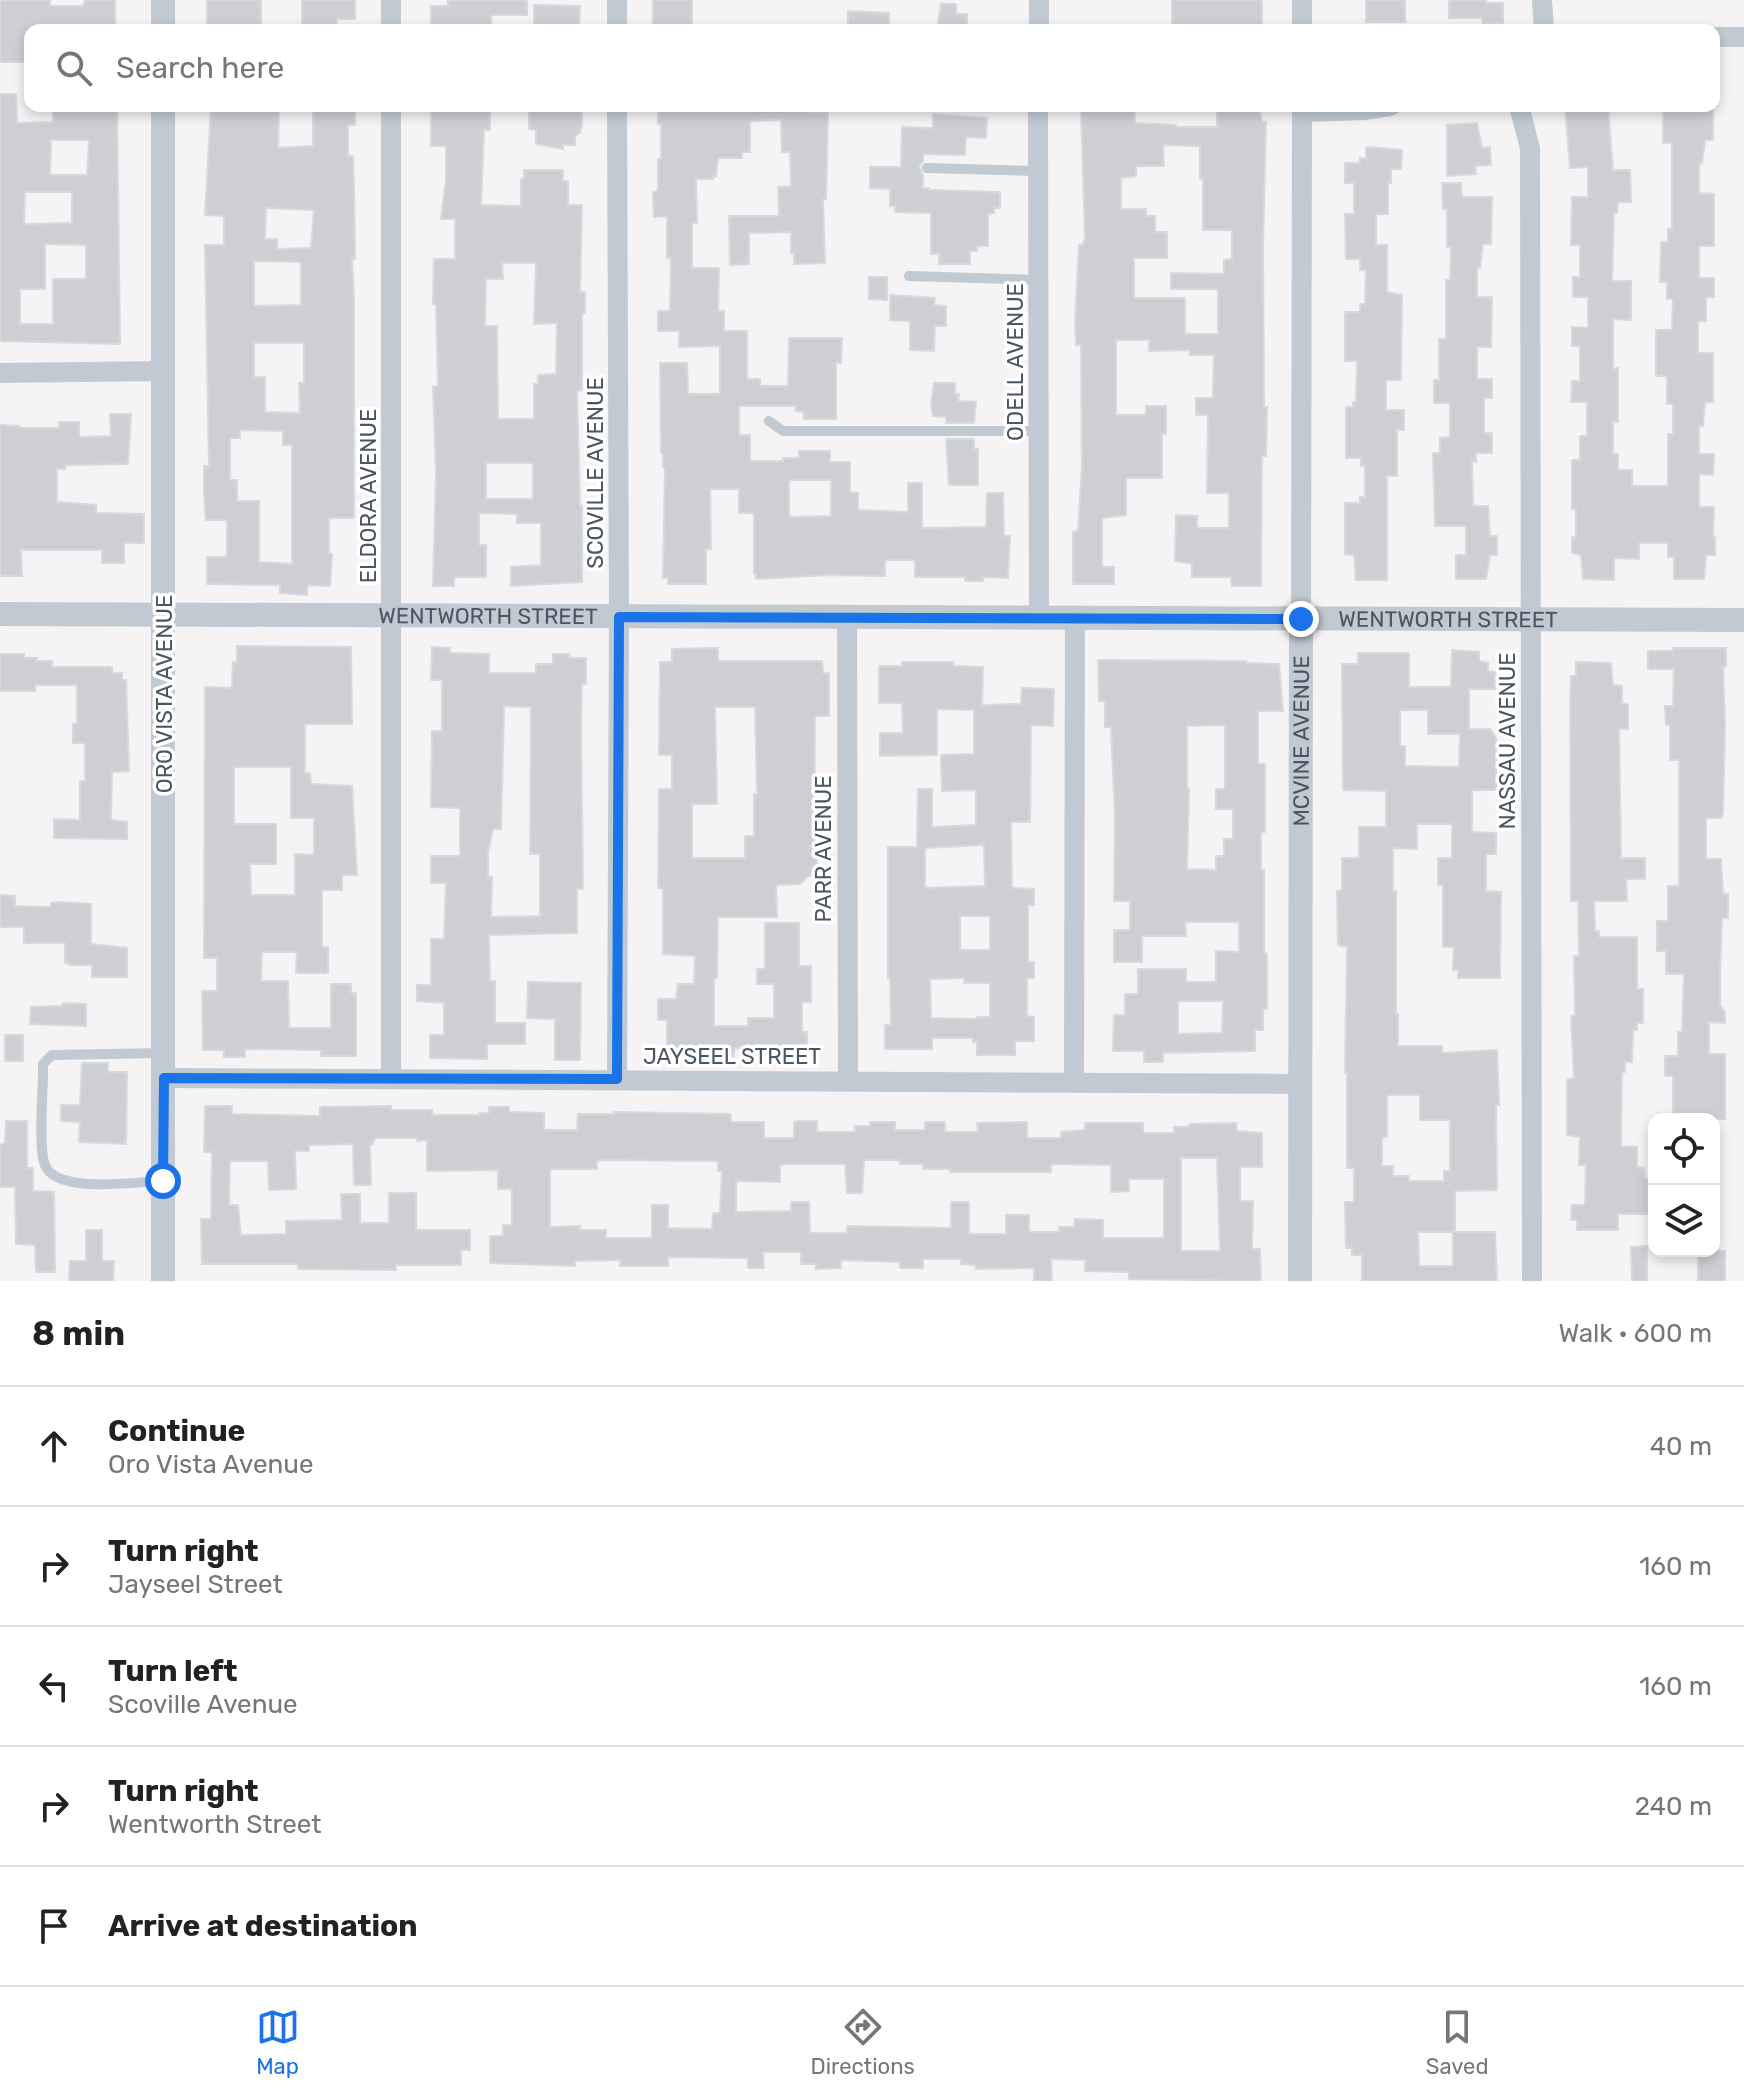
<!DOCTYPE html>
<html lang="en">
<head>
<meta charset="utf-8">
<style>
  :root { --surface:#fff; --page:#f6f6f6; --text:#222; --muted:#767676; --line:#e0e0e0; --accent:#1a73e8 }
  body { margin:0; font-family:Rubik,sans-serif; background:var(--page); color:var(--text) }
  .controls { position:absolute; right:24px; bottom:24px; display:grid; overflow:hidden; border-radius:16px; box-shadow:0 4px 12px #0003 }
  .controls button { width:72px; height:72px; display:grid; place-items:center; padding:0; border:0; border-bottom:2px solid var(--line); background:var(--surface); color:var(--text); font:40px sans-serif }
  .stop { position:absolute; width:24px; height:24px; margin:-18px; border:6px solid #1a73e8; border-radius:50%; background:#fff }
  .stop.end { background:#1a73e8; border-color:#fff; box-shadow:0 2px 8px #0008 }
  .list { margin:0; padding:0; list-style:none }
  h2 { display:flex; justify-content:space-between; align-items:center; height:104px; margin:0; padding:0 32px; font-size:34px }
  h2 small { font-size:26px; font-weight:400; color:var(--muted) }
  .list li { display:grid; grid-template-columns:52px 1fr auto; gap:24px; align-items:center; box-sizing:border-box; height:120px; padding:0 32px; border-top:2px solid var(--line) }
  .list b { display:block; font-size:30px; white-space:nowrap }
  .list p { margin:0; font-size:26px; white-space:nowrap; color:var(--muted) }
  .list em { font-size:26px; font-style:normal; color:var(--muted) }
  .icon { flex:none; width:44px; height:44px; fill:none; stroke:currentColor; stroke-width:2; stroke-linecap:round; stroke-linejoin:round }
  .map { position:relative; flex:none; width:1744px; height:1281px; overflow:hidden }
  .search { position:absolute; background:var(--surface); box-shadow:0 4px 12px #0003; left:24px; right:24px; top:24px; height:88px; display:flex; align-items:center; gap:20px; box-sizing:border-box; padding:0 28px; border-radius:16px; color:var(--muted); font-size:30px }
  .sheet { height:704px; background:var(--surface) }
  nav { display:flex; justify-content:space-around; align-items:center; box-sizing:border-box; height:112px; border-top:2px solid var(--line); background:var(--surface); font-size:22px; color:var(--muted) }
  nav a { display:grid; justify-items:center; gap:4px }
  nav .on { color:var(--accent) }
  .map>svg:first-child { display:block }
  .building { fill:#cdcfd5; stroke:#d7d9de; stroke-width:2; fill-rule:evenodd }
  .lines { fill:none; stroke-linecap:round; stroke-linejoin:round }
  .service { stroke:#c1cad2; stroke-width:10 }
  .minor { stroke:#c1cad2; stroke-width:20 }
  .tertiary { stroke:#c1cad2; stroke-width:24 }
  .route { stroke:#1a73e8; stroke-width:10 }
  .labels { text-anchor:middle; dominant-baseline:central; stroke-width:7; stroke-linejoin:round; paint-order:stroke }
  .street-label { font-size:22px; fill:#4a5661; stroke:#fff }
</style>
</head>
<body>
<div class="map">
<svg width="1744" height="1281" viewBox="0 0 1744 1281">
  <rect width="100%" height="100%" fill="#f5f3f3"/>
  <g class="building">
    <polygon points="0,0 50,0 50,6 83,6 85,0 115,0 115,26 71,26 71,30 30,30 30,62 0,62"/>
    <polygon points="207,0 261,0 261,25 227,25 227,30 207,30"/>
    <polygon points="302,0 355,0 355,19 337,19 337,30 302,30"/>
    <polygon points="448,0 527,0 527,15 491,15 491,25 483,26 431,26 431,6 448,6"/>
    <rect x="653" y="0" width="39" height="30"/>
    <rect x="1172" y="0" width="90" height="30"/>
    <rect x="1366" y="0" width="39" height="22"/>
    <polygon points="1449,0 1486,0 1486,3 1503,3 1503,23 1483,23 1482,18 1449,18"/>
    <polygon points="941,4 956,4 956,14 967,14 967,30 937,30"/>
    <polygon points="534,5 580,6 579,30 534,30"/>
    <polygon points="848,11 889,13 889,30 848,30"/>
    <path d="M0 94H16L17 123 53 122V109L86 110V106H117L120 344 0 341ZM51 140H89L87 175H50ZM25 192H72V223L24 224ZM45 244 86 245V279H53V324H20V289H45Z"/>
    <path d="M211 106H279L278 148 313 146V106H355V125H348V156H353L354 189 355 259H352L354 300V518H329V554H332L330 586 307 585V595L280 593V585L207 584V557H226L227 554V520H206L204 494V466H209L205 245H224V216L205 215ZM266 208 314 210 311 248 277 249V239H265ZM254 261 301 262V305L254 306ZM254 343H304V383H299L300 413 265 412V377H254ZM240 430 283 431V445H292V564L259 562V501H237V480H230V438H240Z"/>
    <path d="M431 106H490V130H484L481 205 521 206V179H524V170H563V181H568V205H582L580 292H585V313H582V390L577 391 580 506H582V582L511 586V567L541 565V523H517V514L479 513V545H486V577H454V586H433L436 473 433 386H438L436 304H433L434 259H455V219H441L446 181V146H431ZM502 263H536L534 324 557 323 556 374 538 375V384H534V419H498L497 326H485L486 279H503ZM486 463H533V499H486Z"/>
    <polygon points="529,106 582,106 582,125 580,133 575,136 575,145 563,145 563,149 536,144 536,130 529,129"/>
    <path d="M658 106H807L808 113 828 112 826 199H823L825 263 794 264V253H791V232L749 233V264L730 265 729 216H779L778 187 791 186 790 152H782L781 120 750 121V152H742V158H718L716 176H713V179H696L697 223H692V268H719L718 311H724V331H747V379H760V386H788L789 338H842L841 363H836V419H804V412L796 411V406H739V435H750V461H783V458H799V451H830V462H850V492L858 493V510L908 512V483H922V528L986 527 987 493H1003L1004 536H1010L1008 578 983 577V581H965V577H915V560H885V576L827 575 756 579V574H754V513H739V489H710L711 549H706V584H668V578H663L665 467H663V454L661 453 660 363H687L688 394H720V346L679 347V331H658V311H670L671 258H667V216L654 217 653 192 658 191V159H661V124H658ZM789 480H831V516L789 517Z"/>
    <path d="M1106 106H1134L1135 123 1176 125V127H1217V111H1223V108H1259L1262 122H1266L1263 243 1264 407H1267L1266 456H1262L1261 586H1232L1231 577H1192V564L1175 561 1176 515 1197 516V528H1229V493H1207L1208 415H1196V398H1213L1214 355H1190L1189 350 1149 351V340H1116V415H1146V406H1166V434H1162V478H1126V515L1102 518V567H1114V584H1073V532L1078 531 1082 467 1081 345H1076L1075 322 1079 245H1083L1085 238 1081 110ZM1163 145 1200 146V179H1203V230H1232V259L1224 260V274L1171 273V289H1218V334H1185V298H1134V258H1167V232H1155V216H1146V209H1121V178L1136 176V166H1164Z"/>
    <polygon points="1565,106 1608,106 1613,170 1630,170 1631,202 1618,202 1617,213 1614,213 1612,281 1631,281 1631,320 1613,319 1613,369 1618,368 1618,422 1613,422 1613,454 1618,454 1618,470 1632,470 1632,486 1668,486 1668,434 1673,434 1673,404 1667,404 1667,376 1656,376 1656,330 1672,330 1673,299 1667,299 1667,282 1660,282 1661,242 1668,242 1668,229 1672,229 1672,143 1663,143 1663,106 1713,106 1713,140 1705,140 1702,164 1699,164 1699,193 1714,194 1714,246 1699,246 1699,278 1714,278 1714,297 1706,297 1706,321 1698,321 1698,353 1713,353 1713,402 1705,402 1703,426 1699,426 1699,454 1714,454 1713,475 1699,474 1699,507 1714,507 1713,537 1715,537 1715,555 1706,555 1704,579 1674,579 1674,557 1668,557 1668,543 1639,543 1639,559 1614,558 1614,580 1583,579 1581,555 1572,553 1572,537 1576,537 1576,509 1572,509 1572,460 1580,460 1580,436 1587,436 1587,402 1571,402 1572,381 1580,381 1580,346 1572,346 1572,327 1588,328 1588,297 1573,297 1573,277 1580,277 1580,245 1571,245 1572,197 1588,197 1588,167 1570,168"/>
    <polygon points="933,114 987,118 986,138 966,137 965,155 923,154 923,161 919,167 923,175 923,188 929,188 929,190 1000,192 1000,208 994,208 994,213 988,214 988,246 977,246 977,251 970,251 970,264 939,264 939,254 931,254 931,213 895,212 895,206 890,206 890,189 870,188 870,167 901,167 902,127 933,128"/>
    <polygon points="1477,123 1482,148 1490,147 1491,165 1475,166 1476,174 1447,176 1447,125"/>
    <polygon points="1368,147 1402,150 1401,169 1391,169 1391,183 1388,183 1388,214 1376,214 1376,245 1387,245 1387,292 1402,295 1401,380 1386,380 1386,410 1404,410 1404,430 1397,430 1397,476 1387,476 1387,580 1356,580 1354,555 1345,554 1345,503 1360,503 1360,497 1365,497 1365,466 1361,466 1361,458 1346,458 1346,407 1353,407 1353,402 1356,402 1357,361 1345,361 1345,312 1360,312 1360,304 1365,304 1366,270 1360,270 1360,259 1346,259 1345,214 1354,214 1354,183 1345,183 1345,163 1360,163 1360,158 1366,159 1366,148"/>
    <polygon points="1442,183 1461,183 1462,197 1492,197 1491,244 1483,244 1480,268 1477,268 1477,297 1492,297 1491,347 1477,347 1477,379 1492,379 1492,398 1484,398 1484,433 1492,433 1492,453 1476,453 1476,462 1472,461 1473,506 1488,506 1490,536 1497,536 1497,555 1490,555 1486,579 1456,579 1456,555 1466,555 1466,526 1435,526 1433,453 1440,453 1440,438 1450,437 1450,403 1434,403 1434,380 1439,380 1439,339 1446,339 1446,280 1450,280 1451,247 1447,247 1447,209 1443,209"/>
    <polygon points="869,277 887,277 887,300 869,299"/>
    <polygon points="890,295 935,298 934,305 946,306 946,326 935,326 934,351 910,350 910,321 890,320"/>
    <polygon points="934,383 955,383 955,394 959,394 958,401 976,402 974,423 946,423 946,417 933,416 931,404"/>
    <polygon points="110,414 131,414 128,464 65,465 65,469 57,469 57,502 96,505 96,513 144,514 144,543 124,543 124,563 102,563 102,550 21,550 22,576 0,576 0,425 19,426 19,428 59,428 59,422 79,422 79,437 111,436"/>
    <polygon points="946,439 974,439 974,449 978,449 978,485 949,485"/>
    <path d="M237 646 351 647 352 724H305V773H310L311 784 352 786 357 875H342V890H322V947H328V973H296L297 952H262L261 981H288L289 1028H331V984H351V993H356V1056H321V1050L245 1049V1057H224V1050H203L202 991H217V958H204L205 687 232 688 233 662H237ZM234 767H291V818H314V855L295 854V895H251L250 864H276V824H234Z"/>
    <path d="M432 647 450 648V653L489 654V673H536V664H553V654H569V658H586V684H582L581 726 583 889H577V933L489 935 490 981H495V1023H525V1044H487V1059L430 1058V1035H444V1003L417 1001V985H431V939H444L446 883H431V856H460V808L431 807 432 731H442V680H431ZM504 706 531 707 530 854H540V916L491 917 492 877H488V853L493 829H501Z"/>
    <path d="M718 648V661H822L823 673H829V716H815L814 858H817V876H808L800 884 776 885 777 917H718L717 978H714V1026H748V1018H774V984H757V969H765V923H799V966H811V1002H802V1032H807V1049L734 1048V1056L667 1059V1020H658V999H676L678 984H694L695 956 663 954V888H658L659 789H672V755H659L660 662H672V649ZM715 707H755L757 794H754V836H745V858H692V804H717Z"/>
    <polygon points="1673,648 1726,648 1726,666 1723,667 1725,726 1723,813 1721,818 1706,818 1706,859 1721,859 1723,894 1728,894 1728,918 1722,918 1720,974 1720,1005 1725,1012 1725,1023 1709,1022 1709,1054 1725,1054 1725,1119 1673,1119 1673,1076 1665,1076 1665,1056 1678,1056 1678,1032 1682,1032 1684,974 1666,974 1666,951 1657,951 1657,921 1668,921 1668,886 1679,886 1679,760 1670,760 1670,725 1666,725 1665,706 1673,706 1674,669 1648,669 1648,651 1673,651"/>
    <path d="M1452 650 1479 652V661L1488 663V671L1495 672V689H1469V729H1490L1496 738V790H1472V832L1496 833V854H1486V891L1501 892 1500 978H1458V970H1453L1454 947H1443V885H1438V858H1452V824H1417V849L1393 848V891H1396V1014H1398V1046H1442V1053L1497 1050 1499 1105H1496L1497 1190 1455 1191V1232H1495L1497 1281H1362V1255H1352V1248H1346L1345 1202H1354V1168H1347V1073H1345L1347 947 1338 945 1337 891 1342 890V858H1359V827H1386V791L1343 790 1342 664H1358V653H1406L1409 654V687H1451ZM1400 710H1428V734H1460L1459 767 1405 766V746H1400ZM1387 1095H1420V1120H1450V1171H1444V1181H1409V1176H1393V1166H1382V1137H1387ZM1418 1232H1453V1266H1419Z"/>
    <polygon points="0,654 24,654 24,658 37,658 37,661 52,661 52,667 112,667 112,673 122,673 122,680 126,680 129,771 112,772 111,820 127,822 127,839 54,838 54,819 80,820 80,781 85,781 85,743 73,743 73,724 77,724 77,685 35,685 35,691 0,691"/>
    <path d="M1098 660 1246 661V663L1279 664 1283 711H1258V764H1265V832H1261V870H1264V952L1267 955V1009H1263V1030H1255V1051L1163 1053V1062H1144V1051H1113L1114 1015H1125V994H1138V969H1186V982H1216V951L1239 952V922H1185L1186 936H1142V962H1114V930H1130V901H1114L1115 818 1111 727H1105V701H1099ZM1225 725V789H1216V809H1233V839H1224V856H1216V870L1187 869 1189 789H1187V726ZM1178 1001H1223L1222 1033 1178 1034Z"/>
    <path d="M902 662H953V666L983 667 982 705 1021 704 1022 688 1054 689 1053 726 1031 725 1030 822H1011L1012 888 1034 889V905H1028V962H1034V978H1027V1016L1034 1017V1041H1015V1055H977V1042H973V1038H932V1049H885V1025H891L890 978H888V847H917L918 789H932V827L976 825V790L942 791 941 755 974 754V710L937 709V755L880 756V733H903L902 703H879V666H902ZM984 845 985 886 925 888V848ZM960 916H990V950H960ZM964 978V983H990V1017H977V1019L931 1018 930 979Z"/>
    <polygon points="1576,662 1611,663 1613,685 1622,686 1622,703 1628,705 1628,729 1619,729 1621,858 1645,858 1645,879 1626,879 1627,901 1594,901 1595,931 1599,931 1599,937 1637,937 1637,989 1643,989 1643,1023 1637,1023 1637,1030 1633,1030 1632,1062 1625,1062 1625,1072 1622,1072 1621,1146 1637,1147 1637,1167 1644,1168 1645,1179 1648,1179 1648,1214 1618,1214 1618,1230 1577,1230 1577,1220 1571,1220 1572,1205 1585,1205 1586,1165 1579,1165 1580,1137 1567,1135 1567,1080 1574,1078 1571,1016 1575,1015 1574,956 1579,956 1578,901 1571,901 1570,703 1571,676 1576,676"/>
    <polygon points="0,895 15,896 15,906 51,907 51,903 61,902 91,904 91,944 127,948 127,977 92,977 92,965 69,965 69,963 65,963 65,943 24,943 24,927 0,927"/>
    <polygon points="528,982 581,983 580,1060 555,1060 555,1019 527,1018"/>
    <polygon points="63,1003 86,1004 86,1026 30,1024 31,1007 62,1006"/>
    <rect x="5" y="1035" width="18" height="26"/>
    <polygon points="82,1063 108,1063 108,1072 127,1072 126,1144 79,1142 80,1122 61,1121 61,1105 80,1105"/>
    <path d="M205 1106H232V1114L320 1116V1107L391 1106V1110H432V1115H479V1113H489V1107H509V1112L544 1113V1130H577L578 1114H614V1112L730 1114 731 1122H764V1138H794V1122L798 1121H817V1132H855V1126H870V1122H895V1130H925V1122H945V1132H978L977 1123 1027 1122V1138H1061V1132L1085 1130V1123H1143V1133H1174V1127H1189V1124L1236 1123 1237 1131 1262 1133V1167H1240V1201H1253L1252 1249H1260L1261 1281 1129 1279V1272L1085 1271V1260L1051 1259 1052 1281H1034V1268L976 1269V1265L961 1264V1259H923V1268H900V1262L841 1260V1268L816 1269V1264H801V1252H763L764 1268H748V1258L668 1257V1266H620V1260L575 1261V1266L490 1263V1236H503V1225H512V1189H498V1170L427 1171V1140L417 1141V1138H376L373 1141V1144H370L371 1185H354L353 1144 309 1145V1151H295L296 1189 269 1190 268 1161H230L229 1205H238L241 1235 286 1234V1221L342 1220 341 1194H360V1223H389V1193H416V1230H470V1250H461V1265H396V1270L298 1269V1264H202L201 1219H211L212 1152H204ZM1181 1158H1217L1220 1251H1181ZM597 1160 718 1161V1171H722L720 1213H713L712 1229 668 1228V1205H652V1238H606V1230H580V1226L550 1227V1169H597ZM864 1160H900V1164H923V1169H950V1172H1051V1164L1111 1165V1192L1129 1191V1179H1164V1238H1103V1220L1075 1219 1074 1227H1059V1232H1029V1215H1006V1234H969V1202H951V1228L847 1226V1233H810L809 1202H791V1211L736 1212V1181L780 1182V1165L787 1164H845L847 1193H862Z"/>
    <polygon points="6,1121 27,1121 27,1168 33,1168 33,1191 54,1192 55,1272 36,1272 35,1245 16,1244 15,1187 0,1187 0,1145 5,1143"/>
    <polygon points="86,1230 102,1230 102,1261 114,1261 113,1281 69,1281 70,1261 86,1261"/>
    <polygon points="1647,1246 1647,1281 1632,1281 1631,1247"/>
    <rect x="1698" y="1251" width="27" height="30"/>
  </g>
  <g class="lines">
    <g class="service">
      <polyline points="927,168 1038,171"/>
      <polyline points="909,276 1039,280"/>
      <polyline points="769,421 783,431 1039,431"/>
      <path d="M161 1181C135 1182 56 1194 45 1165 38 1149 43 1093 43 1073V1064L52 1055 162 1053"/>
    </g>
    <g class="minor">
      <polyline points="391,0 391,30"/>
      <polyline points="617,0 617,30"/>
      <polyline points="1302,0 1302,30"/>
      <polyline points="1542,0 1544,30"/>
      <polyline points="1039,30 1039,0"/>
      <polyline points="1714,37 1744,37"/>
      <polyline points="391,106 391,1079"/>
      <polyline points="1038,106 1039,617"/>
      <polyline points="1519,106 1530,148 1532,1281"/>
      <polyline points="1302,112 1366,110 1391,106"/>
      <polyline points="0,373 164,371"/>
      <polyline points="847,617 848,1081"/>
      <polyline points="1301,619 1302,106"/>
      <polyline points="164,1078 1300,1084"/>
      <polyline points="617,1079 619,617 617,106"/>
      <polyline points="1074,1082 1075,618"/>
    </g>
    <g class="tertiary">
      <polyline points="163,0 163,30"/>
      <path id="s1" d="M0 614 1744 620"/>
      <polyline points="163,1281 163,106"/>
      <path id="s2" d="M1300 1281 1301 619"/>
    </g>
  </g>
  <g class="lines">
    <polyline class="route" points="163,1181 164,1078 617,1079 619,617 1301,619"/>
  </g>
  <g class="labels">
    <g class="street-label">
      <text transform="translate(1015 362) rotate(-90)">ODELL AVENUE</text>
      <text transform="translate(595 473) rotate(-90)">SCOVILLE AVENUE</text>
      <text transform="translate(368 496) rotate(-90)">ELDORA AVENUE</text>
      <text stroke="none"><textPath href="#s1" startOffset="488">WENTWORTH STREET</textPath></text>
      <text stroke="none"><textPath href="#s1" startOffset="1448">WENTWORTH STREET</textPath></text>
      <text transform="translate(164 694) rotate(-90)">ORO VISTA AVENUE</text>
      <text stroke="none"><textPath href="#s2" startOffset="540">MCVINE AVENUE</textPath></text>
      <text transform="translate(1507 741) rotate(-90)">NASSAU AVENUE</text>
      <text transform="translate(823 849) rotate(-90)">PARR AVENUE</text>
      <text x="732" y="1056">JAYSEEL STREET</text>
    </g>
  </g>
</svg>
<div class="controls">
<button><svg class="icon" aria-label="locate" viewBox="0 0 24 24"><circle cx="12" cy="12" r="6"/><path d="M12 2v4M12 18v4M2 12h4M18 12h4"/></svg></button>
<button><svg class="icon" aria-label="layers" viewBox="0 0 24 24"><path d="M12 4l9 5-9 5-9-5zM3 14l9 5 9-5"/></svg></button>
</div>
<div class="stop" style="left:163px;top:1181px"></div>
<div class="stop end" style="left:1301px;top:619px"></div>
<div class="search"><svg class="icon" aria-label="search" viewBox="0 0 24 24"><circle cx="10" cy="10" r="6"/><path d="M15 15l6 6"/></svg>Search here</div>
</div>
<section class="sheet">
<h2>8 min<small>Walk · 600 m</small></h2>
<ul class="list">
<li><svg class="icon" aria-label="ahead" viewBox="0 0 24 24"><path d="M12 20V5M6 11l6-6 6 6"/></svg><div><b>Continue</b><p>Oro Vista Avenue</p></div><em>40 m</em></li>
<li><svg class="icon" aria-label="right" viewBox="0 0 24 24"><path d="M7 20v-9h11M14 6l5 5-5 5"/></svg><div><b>Turn right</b><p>Jayseel Street</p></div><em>160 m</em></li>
<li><svg class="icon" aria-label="left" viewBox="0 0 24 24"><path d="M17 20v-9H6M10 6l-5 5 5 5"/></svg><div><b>Turn left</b><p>Scoville Avenue</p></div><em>160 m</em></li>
<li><svg class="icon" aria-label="right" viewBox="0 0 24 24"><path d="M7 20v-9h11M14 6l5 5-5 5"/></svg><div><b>Turn right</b><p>Wentworth Street</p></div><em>240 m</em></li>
<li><svg class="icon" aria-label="arrive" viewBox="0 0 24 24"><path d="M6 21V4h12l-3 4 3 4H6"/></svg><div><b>Arrive at destination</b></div></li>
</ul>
</section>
<nav>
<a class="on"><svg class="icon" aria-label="map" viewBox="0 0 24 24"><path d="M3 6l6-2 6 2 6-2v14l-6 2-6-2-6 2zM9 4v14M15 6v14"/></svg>Map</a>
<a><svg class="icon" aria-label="directions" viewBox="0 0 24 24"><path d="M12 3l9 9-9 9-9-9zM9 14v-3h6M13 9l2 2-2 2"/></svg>Directions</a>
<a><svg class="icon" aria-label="saved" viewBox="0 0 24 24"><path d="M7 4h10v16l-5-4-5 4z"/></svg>Saved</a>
</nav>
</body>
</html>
